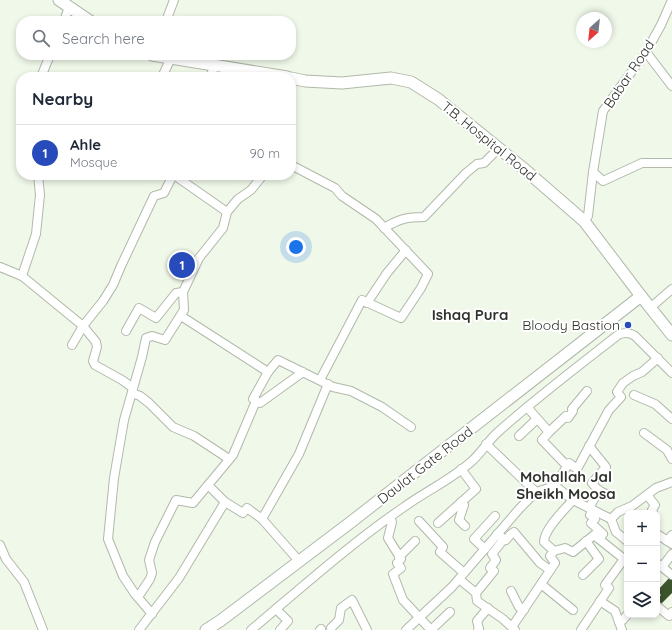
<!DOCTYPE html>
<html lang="en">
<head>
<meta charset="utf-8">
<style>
  :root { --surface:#fff; --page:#f6f6f7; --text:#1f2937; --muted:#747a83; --line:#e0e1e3; --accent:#284bbb }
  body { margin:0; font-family:Quicksand,sans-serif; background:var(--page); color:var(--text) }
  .controls { position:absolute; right:12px; bottom:12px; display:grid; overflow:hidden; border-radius:8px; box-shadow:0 2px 6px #0003 }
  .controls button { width:36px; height:36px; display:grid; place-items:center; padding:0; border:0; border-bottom:1px solid var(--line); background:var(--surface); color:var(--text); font:20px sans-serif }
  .compass { position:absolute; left:576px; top:12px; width:36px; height:36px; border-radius:50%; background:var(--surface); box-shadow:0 2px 6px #0003; rotate:207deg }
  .you { position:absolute; left:296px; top:247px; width:14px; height:14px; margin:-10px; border:3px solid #fff; border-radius:50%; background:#1a73e8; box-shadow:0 0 0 6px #1a73e833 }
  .badge { display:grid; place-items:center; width:26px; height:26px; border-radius:50%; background:var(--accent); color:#fff; font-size:13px; font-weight:700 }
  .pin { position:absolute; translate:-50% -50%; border:2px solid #fff; box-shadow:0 1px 4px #0006 }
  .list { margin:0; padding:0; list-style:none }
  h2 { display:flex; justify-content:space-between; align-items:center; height:52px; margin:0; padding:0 16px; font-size:17px }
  h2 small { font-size:13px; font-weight:400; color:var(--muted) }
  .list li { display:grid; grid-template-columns:26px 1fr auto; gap:12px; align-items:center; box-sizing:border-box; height:56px; padding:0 16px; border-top:1px solid var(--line) }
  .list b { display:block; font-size:15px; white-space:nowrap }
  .list p { margin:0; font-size:13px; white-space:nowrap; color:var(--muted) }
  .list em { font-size:13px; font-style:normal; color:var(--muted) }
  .icon { flex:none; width:22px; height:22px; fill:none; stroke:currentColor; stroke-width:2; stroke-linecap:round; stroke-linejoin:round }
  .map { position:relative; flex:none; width:672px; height:630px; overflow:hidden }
  .search { position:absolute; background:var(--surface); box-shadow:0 2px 6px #0003; left:16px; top:16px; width:280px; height:44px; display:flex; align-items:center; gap:10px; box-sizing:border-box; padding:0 14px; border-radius:16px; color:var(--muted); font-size:15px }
  .panel { position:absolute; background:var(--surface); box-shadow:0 2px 6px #0003; left:16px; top:72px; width:280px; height:108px; border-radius:16px }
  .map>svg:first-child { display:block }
  .building { fill:#3c542b }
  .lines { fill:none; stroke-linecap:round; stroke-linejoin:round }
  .minor-casing { stroke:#b0b9aa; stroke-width:10 }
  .major-casing { stroke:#b0b9aa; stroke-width:13 }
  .minor { stroke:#fff; stroke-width:8 }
  .major { stroke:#fff; stroke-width:11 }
  .poi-dot { fill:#284bbb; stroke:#fff; stroke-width:1.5 }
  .labels { text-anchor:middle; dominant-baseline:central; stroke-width:4; stroke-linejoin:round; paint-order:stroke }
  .street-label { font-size:14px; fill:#30332d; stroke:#fff }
  .poi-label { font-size:14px; fill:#30332d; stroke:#fff; text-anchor:end }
  .neighbourhood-label { font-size:15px; font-weight:bold; fill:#30332d; stroke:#fff }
</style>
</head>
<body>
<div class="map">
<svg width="672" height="630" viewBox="0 0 672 630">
  <rect width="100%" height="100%" fill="#eff8e9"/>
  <polygon class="building" points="670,577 672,578 672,593 660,605 657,603 657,600 661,595 657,591"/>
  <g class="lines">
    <defs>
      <g id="minor">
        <polyline points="64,21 69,7"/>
        <polyline points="166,21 174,0"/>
        <polyline points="646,52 672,86"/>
        <polyline points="41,77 50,55"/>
        <polyline points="162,77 171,58"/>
        <polyline points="210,77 215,65"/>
        <polyline points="21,119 21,131"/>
        <polyline points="291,165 335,188 342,196 376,219 428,274 421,288 401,318 362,300 320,380"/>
        <polyline points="593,172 603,181 642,163 672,163"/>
        <polyline points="174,175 227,212"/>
        <polyline points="584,221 588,216 593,172 603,111 646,52 661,25 672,0"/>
        <path d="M384 228C399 219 407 217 424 217L466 173 477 164 484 163 499 148"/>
        <polyline points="0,267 22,276 83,326 96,342 97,347 93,361 95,365 122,380 133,388"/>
        <polyline points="22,276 36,234 40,195 38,175"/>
        <polyline points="367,303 387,273 406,250"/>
        <polyline points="650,308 672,289"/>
        <polyline points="181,316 268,372"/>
        <polyline points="126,331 139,308 156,318 176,293 183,292"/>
        <polyline points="72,345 83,326 103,301 113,285 121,266 154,196 164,193 173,175"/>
        <polyline points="303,372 260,403 253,399 268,372 278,360 333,387 351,391 382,407 411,427"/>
        <polyline points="132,393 140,396 149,403 173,427 194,436 229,459"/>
        <polyline points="634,395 655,404 672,419"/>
        <polyline points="527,407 549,432 542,440 567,466"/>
        <polyline points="549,432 566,416 568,418 573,411 572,409 587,391"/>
        <polyline points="644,433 667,450 672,459"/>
        <polyline points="519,436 537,419"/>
        <polyline points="589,446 606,467 592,483 598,490 608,495"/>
        <polyline points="208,485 225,502 243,513 247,508 262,519 299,561"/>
        <polyline points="555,486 569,463 577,469 609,410 621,397 617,392 623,383 633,376 642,372 658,358"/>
        <polyline points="536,492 555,486 573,500 611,519 616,532 627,541"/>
        <polyline points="647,495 655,505 652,510 653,513"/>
        <polyline points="461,502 464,505 459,520 465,526"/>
        <polyline points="589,508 599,490"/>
        <polyline points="593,510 590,515 595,519 591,523 603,534 599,539"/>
        <polyline points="390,517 392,522 388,538 401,559 397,563 401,568 393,574 403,600 431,630"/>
        <polyline points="262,519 299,454 328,384"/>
        <polyline points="611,519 618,512 632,506 656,488 672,482"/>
        <polyline points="419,521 443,547 440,552 464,573"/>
        <polyline points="438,523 476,489 461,469"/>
        <polyline points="497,534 506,540 510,535 514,532 540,563 550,570"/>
        <polyline points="657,534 672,544"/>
        <polyline points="667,541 672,535"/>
        <polyline points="0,545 6,559 24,582 43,630"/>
        <polyline points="485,549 474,539 495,516"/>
        <polyline points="554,551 565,548 573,552 594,535 624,559"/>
        <polyline points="399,557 415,541"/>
        <polyline points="657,563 672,575"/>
        <polyline points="662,567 672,554"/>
        <polyline points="583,575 599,559 586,541"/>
        <polyline points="459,579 476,593 477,601 503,619 515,630"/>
        <polyline points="541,584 573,610"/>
        <polyline points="511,591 519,607 524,610"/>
        <polyline points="476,593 494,571 490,568 496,560 492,554 504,539"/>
        <polyline points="138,597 150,579 152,573 149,560 155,542 176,500 193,503 233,455 256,401"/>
        <polyline points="600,601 615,611 622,630"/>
        <polyline points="657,606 669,616 672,612"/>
        <polyline points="276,609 288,621 280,630"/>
        <polyline points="152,614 135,594 123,576 108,539 114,478 124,420 142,357 146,338 152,336 165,340 184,310 183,292 199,258 223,228 227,212 238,199 251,190 263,175"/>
        <polyline points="619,622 623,620 627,615"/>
        <path d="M512 627 555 563 550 556 554 551 544 542C544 529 565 509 573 500"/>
        <polyline points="331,628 339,620 341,608 352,600 367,630"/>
        <polyline points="139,630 179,578 225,502"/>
        <path d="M251 630C301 588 350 544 404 507 426 491 451 480 472 461 481 453 488 441 498 432 536 398 577 367 618 335 624 332 629 332 635 336L672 373"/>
        <polyline points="320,630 321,629"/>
        <polyline points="406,630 452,587 520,508 536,492 486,444"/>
        <polyline points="431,630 450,612"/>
        <polyline points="478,630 479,629 477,621 488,608"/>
        <polyline points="581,630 609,588 605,585 624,559 627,561"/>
      </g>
      <g id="major">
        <polyline points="59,0 90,21"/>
        <polyline points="152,55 287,77"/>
        <polyline points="291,78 305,81 342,83 391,78 411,82 438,99 523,168 584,221 641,296 672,335"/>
        <polyline points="206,630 220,621 351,522 641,296"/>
      </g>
    </defs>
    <use href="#minor" class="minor-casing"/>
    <use href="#major" class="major-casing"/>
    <use href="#minor" class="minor"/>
    <use href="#major" class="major"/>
  </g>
  <circle class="poi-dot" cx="628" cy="325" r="4"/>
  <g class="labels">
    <g class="street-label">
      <text transform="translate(629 74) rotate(-56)">Babar Road</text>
      <text transform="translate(489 141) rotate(39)">T.B. Hospital Road</text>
      <text transform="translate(425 465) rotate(-38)">Daulat Gate Road</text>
    </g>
    <g class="poi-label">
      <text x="620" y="325">Bloody Bastion</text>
    </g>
    <g class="neighbourhood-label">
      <text x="470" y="314">Ishaq Pura</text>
      <text x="566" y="476">Mohallah Jal<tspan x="566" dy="17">Sheikh Moosa</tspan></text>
    </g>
  </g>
</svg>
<div class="controls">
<button>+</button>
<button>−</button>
<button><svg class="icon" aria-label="layers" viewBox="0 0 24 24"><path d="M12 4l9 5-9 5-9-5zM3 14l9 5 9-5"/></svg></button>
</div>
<svg class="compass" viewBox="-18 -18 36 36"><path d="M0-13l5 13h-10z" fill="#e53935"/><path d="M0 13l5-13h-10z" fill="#747a83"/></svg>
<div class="you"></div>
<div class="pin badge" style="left:182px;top:265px">1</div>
<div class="search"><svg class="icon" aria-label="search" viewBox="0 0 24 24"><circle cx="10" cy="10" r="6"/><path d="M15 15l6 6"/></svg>Search here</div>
<section class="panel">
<h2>Nearby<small></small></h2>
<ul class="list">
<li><span class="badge">1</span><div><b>Ahle</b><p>Mosque</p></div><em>90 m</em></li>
</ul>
</section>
</div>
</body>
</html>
